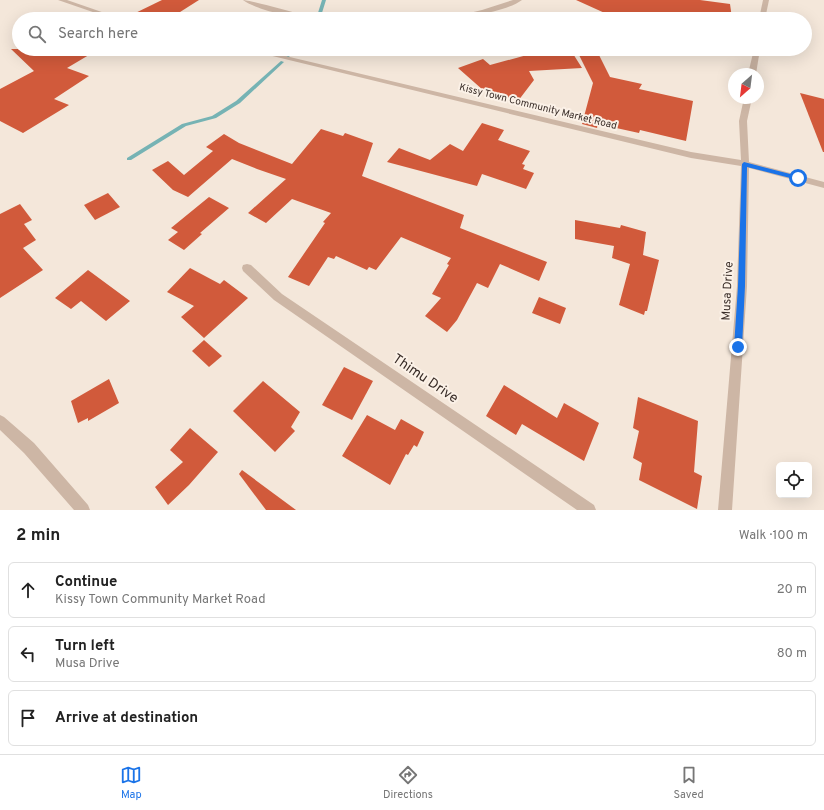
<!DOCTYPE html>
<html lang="en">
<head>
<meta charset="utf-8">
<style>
  :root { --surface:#fff; --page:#f6f6f6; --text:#222; --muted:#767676; --line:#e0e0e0; --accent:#1a73e8 }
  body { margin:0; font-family:Overpass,sans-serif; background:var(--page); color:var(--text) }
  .controls { position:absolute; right:12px; bottom:12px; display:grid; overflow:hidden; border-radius:6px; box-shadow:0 4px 16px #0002 }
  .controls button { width:36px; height:36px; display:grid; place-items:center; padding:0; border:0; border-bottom:1px solid var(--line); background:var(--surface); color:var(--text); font:20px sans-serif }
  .compass { position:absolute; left:728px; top:68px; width:36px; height:36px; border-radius:50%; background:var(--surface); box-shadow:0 4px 16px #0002; rotate:208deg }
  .stop { position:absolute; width:12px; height:12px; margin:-9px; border:3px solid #1a73e8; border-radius:50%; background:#fff }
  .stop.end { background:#1a73e8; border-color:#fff; box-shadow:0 1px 4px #0008 }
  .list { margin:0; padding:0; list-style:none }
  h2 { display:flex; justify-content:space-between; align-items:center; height:52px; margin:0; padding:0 16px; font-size:17px }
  h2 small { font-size:13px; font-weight:400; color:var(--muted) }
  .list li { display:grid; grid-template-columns:26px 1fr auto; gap:12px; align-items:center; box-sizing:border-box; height:56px; margin:0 8px 8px; padding:0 8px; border:1px solid var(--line); border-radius:6px }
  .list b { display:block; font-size:15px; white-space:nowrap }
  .list p { margin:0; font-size:13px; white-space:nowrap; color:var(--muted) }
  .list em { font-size:13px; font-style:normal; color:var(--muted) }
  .icon { flex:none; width:22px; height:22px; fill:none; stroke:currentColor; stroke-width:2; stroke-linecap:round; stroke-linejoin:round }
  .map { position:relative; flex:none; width:824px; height:510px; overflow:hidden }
  .search { position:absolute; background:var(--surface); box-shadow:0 4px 16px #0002; left:12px; right:12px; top:12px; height:44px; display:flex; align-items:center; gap:10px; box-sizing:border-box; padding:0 14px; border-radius:22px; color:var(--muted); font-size:15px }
  .sheet { height:244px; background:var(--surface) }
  nav { display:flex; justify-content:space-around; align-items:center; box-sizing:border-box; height:56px; border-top:1px solid var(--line); background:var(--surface); font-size:11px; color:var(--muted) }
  nav a { display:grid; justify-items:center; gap:2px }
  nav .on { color:var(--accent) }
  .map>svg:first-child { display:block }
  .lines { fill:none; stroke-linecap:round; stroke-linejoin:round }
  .stream { fill:#76b3b4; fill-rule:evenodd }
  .building { fill:#d15a3b }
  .minor { fill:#cdb6a5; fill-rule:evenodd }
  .route { fill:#1a73e8 }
  .labels { text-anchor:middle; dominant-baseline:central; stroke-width:4; stroke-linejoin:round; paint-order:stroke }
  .far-street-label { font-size:10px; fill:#382c27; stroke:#fbf1e7 }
  .street-label { font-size:12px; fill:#382c27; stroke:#fbf1e7 }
  .near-street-label { font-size:14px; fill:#382c27; stroke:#fbf1e7 }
</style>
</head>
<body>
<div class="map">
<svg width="824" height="510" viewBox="0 0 824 510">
  <rect width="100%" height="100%" fill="#f4e7da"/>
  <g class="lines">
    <g class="stream">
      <polygon points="322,0 326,0 321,16 319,17 317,16"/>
      <polygon points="291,49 295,49 289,57 287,57 286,56"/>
      <polygon points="281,61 284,62 240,103 216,118 186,126 131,160 127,160 127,158 182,124 212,116 236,101"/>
    </g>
  </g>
  <g class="building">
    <polygon points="162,0 199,0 169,19 123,19"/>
    <polygon points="576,0 700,0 730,4 732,18 736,19 618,19"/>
    <polygon points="11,49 99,49 67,68 89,76 54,99 69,105 23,133 0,121 0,89 34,71"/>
    <polygon points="520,49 570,49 582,68 529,71 534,80 518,101 498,94 494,96 483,90 458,68 483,59 490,65 527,55"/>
    <polygon points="579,55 599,55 610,77 642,84 639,89 693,101 686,141 640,130 639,133 598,124 597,128 582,124 593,83"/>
    <polygon points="800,93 824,99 824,152 823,152"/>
    <polygon points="482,123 504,130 498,140 530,151 522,164 525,165 523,169 534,173 526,189 482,174 477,186 387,162 399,148 430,160 450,144 463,151"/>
    <polygon points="321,129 343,136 345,133 373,143 362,176 464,215 460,228 547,262 539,281 500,264 488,288 477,283 457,320 447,332 425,316 441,298 432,294 449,265 447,264 451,258 401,237 376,270 369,267 367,270 336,256 334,259 328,257 309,286 288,277 325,223 323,222 331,213 292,199 266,223 248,213 286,179 257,169 232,159 188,197 173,190 152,170 168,161 184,175 213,151 206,147 224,134 239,143 292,164"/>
    <polygon points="108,193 120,207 95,220 84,205"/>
    <polygon points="209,197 229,208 200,233 202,234 184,250 168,240 178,232 171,228"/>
    <polygon points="20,204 32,220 24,224 36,240 23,248 43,270 0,298 0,214"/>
    <polygon points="575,220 620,228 621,225 646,232 643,255 659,260 647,311 645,311 644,315 619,305 630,264 612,258 614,246 575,239"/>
    <polygon points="190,268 220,284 224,280 248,298 204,338 181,317 194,306 167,292"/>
    <polygon points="88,270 130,301 106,321 81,301 71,309 55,298"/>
    <polygon points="539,297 566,308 560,324 532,313"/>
    <polygon points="204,340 222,356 209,367 192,351"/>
    <polygon points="344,367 373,381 352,420 322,405"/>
    <polygon points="109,379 119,403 88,421 88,418 78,423 71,401"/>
    <polygon points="263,381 300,412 291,427 295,431 275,452 233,411"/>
    <polygon points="504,385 557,418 564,403 599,423 584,461 522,424 516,435 486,416"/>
    <polygon points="638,397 698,421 694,472 702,476 697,509 639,480 642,463 633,458 639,431 633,428"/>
    <polygon points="367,415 395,430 401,419 424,432 417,447 414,445 408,455 406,454 390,485 342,456"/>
    <polygon points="190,428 218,452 189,485 168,505 155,487 183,462 170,450"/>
    <polygon points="242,470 296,510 266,510 239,474"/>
  </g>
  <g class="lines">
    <g class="minor">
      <polygon points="58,0 67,0 122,19 113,19"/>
      <path d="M243 0C250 0 309 16 314 19 298 19 256 10 243 0Z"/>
      <path d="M513 0H522C508 11 462 19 444 19L482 10Z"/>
      <polygon points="763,0 769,0 765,19 759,19"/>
      <polygon points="244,49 256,49 691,152 741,160 739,121 744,98 752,98 747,121 749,162 824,182 824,188 749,168 747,286 732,510 718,510 737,286 741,166 691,158"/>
      <polygon points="754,49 760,49 756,74 748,74"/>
      <polygon points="247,264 251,265 282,294 594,505 596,510 577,510 274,300 243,271 242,268 243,265"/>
      <polygon points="0,415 4,417 34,443 88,505 90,510 74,510 24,453 0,430"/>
    </g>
  </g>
  <polygon class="route" points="744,162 798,176 800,178 798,180 747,167 745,286 742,347 738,350 734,347 738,286 742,164"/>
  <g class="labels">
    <g class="far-street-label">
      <text transform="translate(538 107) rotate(14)">Kissy Town Community Market Road</text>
    </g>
    <g class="street-label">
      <text transform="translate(728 291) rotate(-87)">Musa Drive</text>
    </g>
    <g class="near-street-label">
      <text transform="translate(425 379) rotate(34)">Thimu Drive</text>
    </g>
  </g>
</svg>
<div class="controls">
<button><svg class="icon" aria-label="locate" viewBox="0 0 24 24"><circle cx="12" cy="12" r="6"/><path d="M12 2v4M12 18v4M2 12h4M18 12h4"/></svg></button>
</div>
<svg class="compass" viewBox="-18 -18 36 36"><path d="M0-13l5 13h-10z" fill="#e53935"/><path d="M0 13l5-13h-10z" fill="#767676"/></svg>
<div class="stop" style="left:798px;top:178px"></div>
<div class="stop end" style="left:738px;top:347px"></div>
<div class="search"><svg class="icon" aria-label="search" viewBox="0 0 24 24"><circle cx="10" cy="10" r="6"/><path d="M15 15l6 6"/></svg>Search here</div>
</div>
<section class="sheet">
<h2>2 min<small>Walk · 100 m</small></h2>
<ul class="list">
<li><svg class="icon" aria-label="ahead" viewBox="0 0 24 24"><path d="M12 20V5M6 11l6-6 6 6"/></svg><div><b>Continue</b><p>Kissy Town Community Market Road</p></div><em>20 m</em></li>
<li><svg class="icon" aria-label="left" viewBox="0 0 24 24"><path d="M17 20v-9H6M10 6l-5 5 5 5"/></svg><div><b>Turn left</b><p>Musa Drive</p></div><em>80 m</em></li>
<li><svg class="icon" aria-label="arrive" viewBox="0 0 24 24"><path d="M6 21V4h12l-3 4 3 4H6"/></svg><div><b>Arrive at destination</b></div></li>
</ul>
</section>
<nav>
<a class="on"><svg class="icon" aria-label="map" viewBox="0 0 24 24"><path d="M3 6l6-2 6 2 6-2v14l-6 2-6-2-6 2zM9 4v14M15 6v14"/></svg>Map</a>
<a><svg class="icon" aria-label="directions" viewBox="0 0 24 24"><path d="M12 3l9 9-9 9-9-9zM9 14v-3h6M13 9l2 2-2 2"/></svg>Directions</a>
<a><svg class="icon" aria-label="saved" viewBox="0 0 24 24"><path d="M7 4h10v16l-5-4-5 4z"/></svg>Saved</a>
</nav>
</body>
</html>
